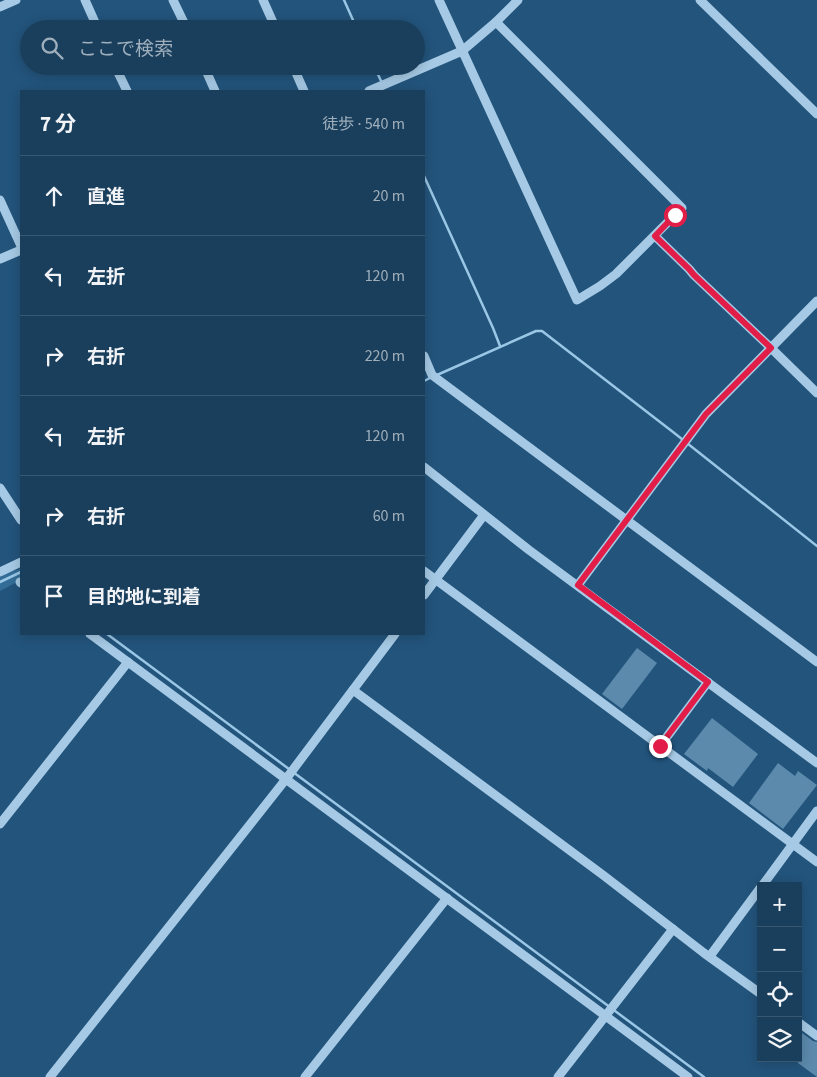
<!DOCTYPE html>
<html lang="ja">
<head>
<meta charset="utf-8">
<style>
  :root { --surface:#1a3f5d; --page:#274a66; --text:#f1f3f6; --muted:#9fafbc; --line:#385872 }
  body { margin:0; font-family:"Source Sans 3","Noto Sans JP",sans-serif; background:var(--page); color:var(--text) }
  .controls { position:absolute; right:15px; bottom:15px; display:grid; overflow:hidden; border-radius:0px; box-shadow:0 2px 12px #0003 }
  .controls button { width:45px; height:45px; display:grid; place-items:center; padding:0; border:0; border-bottom:1px solid var(--line); background:var(--surface); color:var(--text); font:25px sans-serif }
  .stop { position:absolute; width:15px; height:15px; margin:-11px; border:4px solid #e11d48; border-radius:50%; background:#fff }
  .stop.end { background:#e11d48; border-color:#fff; box-shadow:0 1px 5px #0008 }
  .list { margin:0; padding:0; list-style:none }
  h2 { display:flex; justify-content:space-between; align-items:center; height:65px; margin:0; padding:0 20px; font-size:21px }
  h2 small { font-size:16px; font-weight:400; color:var(--muted) }
  .list li { display:grid; grid-template-columns:32px 1fr auto; gap:15px; align-items:center; box-sizing:border-box; height:80px; padding:0 20px; border-top:1px solid var(--line) }
  .list b { display:block; font-size:19px; white-space:nowrap }
  .list em { font-size:16px; font-style:normal; color:var(--muted) }
  .icon { flex:none; width:28px; height:28px; fill:none; stroke:currentColor; stroke-width:2; stroke-linecap:round; stroke-linejoin:round }
  .map { position:relative; flex:none; width:817px; height:1077px; overflow:hidden }
  .search { position:absolute; background:var(--surface); box-shadow:0 2px 12px #0003; left:20px; top:20px; width:405px; height:55px; display:flex; align-items:center; gap:12px; box-sizing:border-box; padding:0 18px; border-radius:28px; color:var(--muted); font-size:19px }
  .panel { position:absolute; background:var(--surface); box-shadow:0 2px 12px #0003; left:20px; top:90px; width:405px; height:545px; border-radius:0px }
  .map>svg:first-child { display:block }
  .green { fill:#336d97 }
  .lines { fill:none; stroke-linecap:round; stroke-linejoin:round }
  .stream { stroke:#9ac7e6; stroke-width:2.5 }
  .building { fill:#5c8aad }
  .minor { stroke:#a6cae5; stroke-width:9 }
  .route { stroke:#e11d48; stroke-width:6 }
</style>
</head>
<body>
<div class="map">
<svg width="817" height="1077" viewBox="0 0 817 1077">
  <rect width="100%" height="100%" fill="#23547c"/>
  <polygon class="green" points="21,569 21,580 0,591 0,575 7,572"/>
  <g class="lines">
    <g class="stream">
      <polyline points="344,0 357,29"/>
      <polyline points="374,66 382,83"/>
      <polyline points="424,176 493,328 500,346"/>
      <polyline points="437,375 536,331 542,331 673,432 817,546"/>
      <polyline points="424,381 432,377"/>
      <polyline points="0,582 21,572"/>
      <polyline points="107,634 704,1077"/>
    </g>
  </g>
  <g class="building">
    <polygon points="637,648 657,663 622,709 602,694"/>
    <polygon points="712,718 758,754 733,787 708,768 707,771 684,754"/>
    <polygon points="778,763 795,776 798,771 817,785 783,829 749,803"/>
    <polygon points="798,1030 813,1041 817,1042 817,1077 798,1063"/>
  </g>
  <g class="lines">
    <g class="minor">
      <polyline points="85,0 98,29"/>
      <polyline points="173,0 187,29"/>
      <polyline points="263,0 276,29"/>
      <polyline points="439,0 577,300 600,286 616,274 682,208 496,22"/>
      <polyline points="700,0 817,114"/>
      <polyline points="0,7 16,0"/>
      <polyline points="115,66 127,91"/>
      <polyline points="204,66 215,91"/>
      <polyline points="293,66 304,91"/>
      <polyline points="369,91 462,51 496,22 518,0"/>
      <polyline points="0,200 21,246"/>
      <polyline points="655,236 689,269 694,275 771,348 817,393"/>
      <polyline points="0,259 21,250"/>
      <polyline points="424,356 432,375 817,662"/>
      <polyline points="424,467 529,550 817,763"/>
      <polyline points="0,488 21,520"/>
      <polyline points="424,571 817,862"/>
      <polyline points="0,572 21,562"/>
      <polyline points="20,582 21,583"/>
      <polyline points="578,585 706,414 817,301"/>
      <polyline points="424,595 484,515"/>
      <polyline points="90,634 688,1077"/>
      <polyline points="353,690 603,875 704,953 761,994"/>
      <polyline points="660,746 708,682"/>
      <polyline points="0,824 128,662"/>
      <polyline points="762,886 817,811"/>
      <polyline points="710,956 761,887"/>
      <polyline points="798,1022 817,1036"/>
      <polyline points="50,1077 286,779 395,634"/>
      <polyline points="305,1077 447,898"/>
      <polyline points="558,1077 673,929"/>
    </g>
  </g>
  <g class="lines">
    <polyline class="route" points="660,746 708,682 578,585 706,414 771,348 694,275 689,269 655,236 675,215"/>
  </g>
</svg>
<div class="controls">
<button>+</button>
<button>−</button>
<button><svg class="icon" aria-label="locate" viewBox="0 0 24 24"><circle cx="12" cy="12" r="6"/><path d="M12 2v4M12 18v4M2 12h4M18 12h4"/></svg></button>
<button><svg class="icon" aria-label="layers" viewBox="0 0 24 24"><path d="M12 4l9 5-9 5-9-5zM3 14l9 5 9-5"/></svg></button>
</div>
<div class="stop" style="left:675px;top:215px"></div>
<div class="stop end" style="left:660px;top:746px"></div>
<div class="search"><svg class="icon" aria-label="search" viewBox="0 0 24 24"><circle cx="10" cy="10" r="6"/><path d="M15 15l6 6"/></svg>ここで検索</div>
<section class="panel">
<h2>7 分<small>徒歩 · 540 m</small></h2>
<ul class="list">
<li><svg class="icon" aria-label="ahead" viewBox="0 0 24 24"><path d="M12 20V5M6 11l6-6 6 6"/></svg><div><b>直進</b></div><em>20 m</em></li>
<li><svg class="icon" aria-label="left" viewBox="0 0 24 24"><path d="M17 20v-9H6M10 6l-5 5 5 5"/></svg><div><b>左折</b></div><em>120 m</em></li>
<li><svg class="icon" aria-label="right" viewBox="0 0 24 24"><path d="M7 20v-9h11M14 6l5 5-5 5"/></svg><div><b>右折</b></div><em>220 m</em></li>
<li><svg class="icon" aria-label="left" viewBox="0 0 24 24"><path d="M17 20v-9H6M10 6l-5 5 5 5"/></svg><div><b>左折</b></div><em>120 m</em></li>
<li><svg class="icon" aria-label="right" viewBox="0 0 24 24"><path d="M7 20v-9h11M14 6l5 5-5 5"/></svg><div><b>右折</b></div><em>60 m</em></li>
<li><svg class="icon" aria-label="arrive" viewBox="0 0 24 24"><path d="M6 21V4h12l-3 4 3 4H6"/></svg><div><b>目的地に到着</b></div></li>
</ul>
</section>
</div>
</body>
</html>
